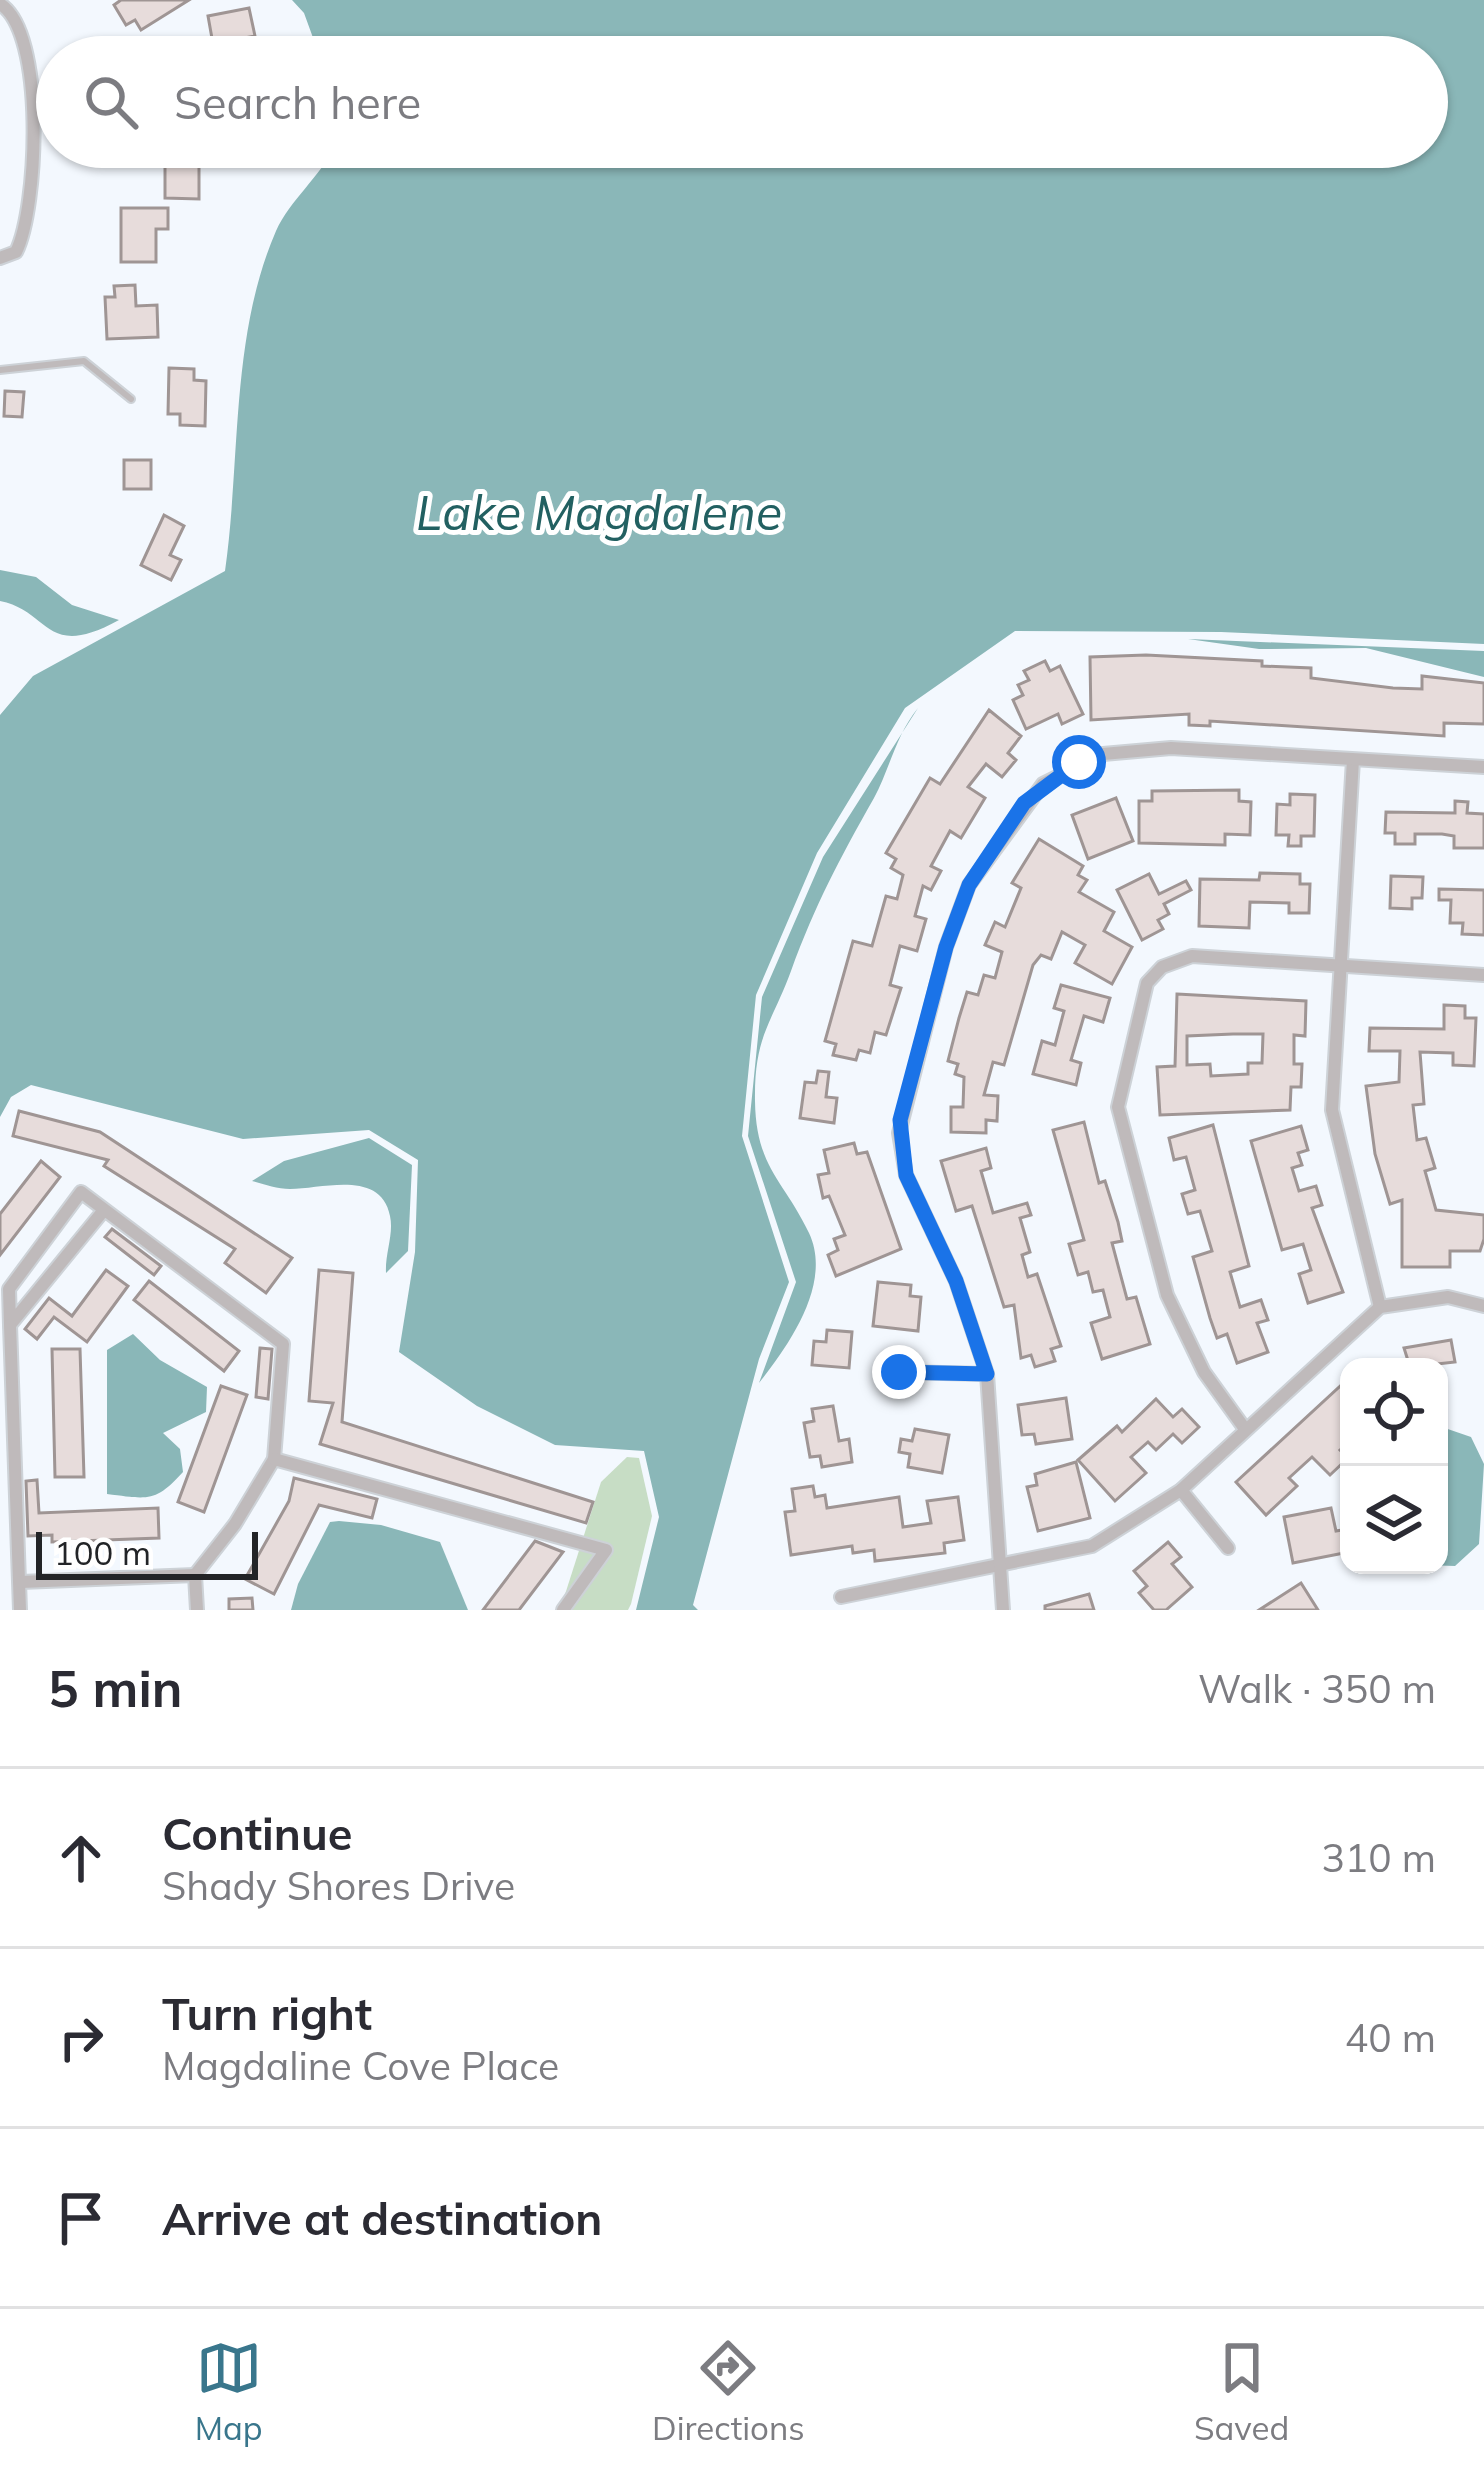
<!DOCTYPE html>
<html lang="en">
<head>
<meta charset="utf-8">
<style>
  :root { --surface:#fff; --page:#f2f2f3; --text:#2b2b33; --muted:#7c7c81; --line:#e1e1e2; --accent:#39768c }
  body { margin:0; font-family:Mulish,sans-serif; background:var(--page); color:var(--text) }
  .controls { position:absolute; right:36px; bottom:36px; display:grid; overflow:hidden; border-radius:24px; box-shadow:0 3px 9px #0004 }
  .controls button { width:108px; height:108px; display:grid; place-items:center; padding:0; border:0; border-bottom:3px solid var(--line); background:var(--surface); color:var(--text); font:60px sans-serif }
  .scale { position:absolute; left:36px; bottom:30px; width:222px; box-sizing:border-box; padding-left:12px; border:6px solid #222427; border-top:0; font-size:33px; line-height:42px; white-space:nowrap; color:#222427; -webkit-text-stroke:9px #fff; paint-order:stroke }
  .stop { position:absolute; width:36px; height:36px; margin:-27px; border:9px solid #1a73e8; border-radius:50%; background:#fff }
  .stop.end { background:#1a73e8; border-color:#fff; box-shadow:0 3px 12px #0008 }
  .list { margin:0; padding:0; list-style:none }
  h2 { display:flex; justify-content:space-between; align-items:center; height:156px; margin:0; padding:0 48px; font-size:51px }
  h2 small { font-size:39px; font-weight:400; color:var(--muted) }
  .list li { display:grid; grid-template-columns:78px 1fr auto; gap:36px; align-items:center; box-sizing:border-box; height:180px; padding:0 48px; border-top:3px solid var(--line) }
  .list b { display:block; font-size:45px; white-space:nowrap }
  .list p { margin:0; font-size:39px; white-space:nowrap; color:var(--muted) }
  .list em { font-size:39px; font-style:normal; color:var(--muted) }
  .icon { flex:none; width:66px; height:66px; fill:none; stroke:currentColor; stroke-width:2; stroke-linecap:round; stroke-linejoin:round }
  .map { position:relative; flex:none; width:1484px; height:1610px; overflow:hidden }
  .search { position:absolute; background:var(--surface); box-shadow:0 3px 9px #0004; left:36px; right:36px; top:36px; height:132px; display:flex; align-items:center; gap:30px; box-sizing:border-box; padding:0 42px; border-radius:66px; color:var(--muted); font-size:45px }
  .sheet { height:696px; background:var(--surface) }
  nav { display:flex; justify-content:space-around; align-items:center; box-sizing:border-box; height:168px; border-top:3px solid var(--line); background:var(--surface); font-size:33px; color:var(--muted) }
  nav a { display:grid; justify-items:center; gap:6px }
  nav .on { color:var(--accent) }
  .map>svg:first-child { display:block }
  .green { fill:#c7ddc5 }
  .water { fill:#8ab7b8 }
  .building { fill:#e7dcdb; stroke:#9f9594; stroke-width:3; fill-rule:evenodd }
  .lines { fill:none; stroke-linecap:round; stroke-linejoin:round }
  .service-casing { stroke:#cdd2d7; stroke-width:10 }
  .minor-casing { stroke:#cdd2d7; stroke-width:16 }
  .service { stroke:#bfbabb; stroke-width:6 }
  .minor { stroke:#bfbabb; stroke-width:12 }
  .route { stroke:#1a73e8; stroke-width:15 }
  .labels { text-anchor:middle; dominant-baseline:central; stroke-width:10; stroke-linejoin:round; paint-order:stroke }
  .water-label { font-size:48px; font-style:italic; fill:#226061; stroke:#fff }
</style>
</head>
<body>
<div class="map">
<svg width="1484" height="1610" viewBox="0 0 1484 1610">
  <rect width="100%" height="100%" fill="#f3f8fe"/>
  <polygon class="green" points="627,1457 639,1458 652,1516 631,1604 628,1610 560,1610 601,1482"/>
  <g class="water">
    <path d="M292 0H1484V644L1221 632 1015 631 905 708 817 853 756 995 742 1136 789 1282 759 1359 693 1605 698 1610H636L659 1517 644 1451 555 1445 477 1406 399 1352 415 1252 418 1160 369 1130 243 1139 31 1085 11 1097 0 1117V715L33 676 225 571C241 459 230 337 276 231 290 200 320 177 334 147H1427V57H320L304 13Z"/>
    <path d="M0 570 36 577 72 605 119 620C44 661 51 611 0 601Z"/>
    <polygon points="1188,639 1484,651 1484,677 1366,648 1259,649"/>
    <path d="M918 708C896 735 890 768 874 798 840 858 815 905 791 971 771 1025 754 1036 755 1101 756 1168 784 1180 809 1233 833 1284 788 1346 759 1383L796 1282 748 1136 762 997 823 857Z"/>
    <path d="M369 1138 412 1165 408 1251 386 1273C385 1253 394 1234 390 1216 381 1169 322 1189 290 1189 277 1189 264 1184 252 1181L284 1161Z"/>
    <path d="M133 1334 160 1360 207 1387 206 1412 163 1433 180 1449 183 1472C155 1503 148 1499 107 1494V1350Z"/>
    <polygon points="1439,1426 1471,1437 1484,1464 1479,1544 1455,1566 1424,1565 1439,1565"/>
    <polygon points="339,1521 381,1525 440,1542 468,1610 291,1610 298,1584 330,1522"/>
  </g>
  <g class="building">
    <polygon points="121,0 189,0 141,30 135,20 126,25 114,5"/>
    <polygon points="249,8 255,36 213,44 208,16"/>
    <polygon points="141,147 217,149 217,163 199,162 199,199 165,198 165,164 141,163"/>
    <polygon points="121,208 168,208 168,229 156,229 156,262 121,262"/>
    <polygon points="135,285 136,306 157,305 158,337 107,339 105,297 115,297 114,286"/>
    <polygon points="169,368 194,369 194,380 206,381 205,426 180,425 180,414 168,414"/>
    <polygon points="5,391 24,392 22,417 4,416"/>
    <rect x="124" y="460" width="27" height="29"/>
    <polygon points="164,515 184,526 170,555 181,560 171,580 141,565"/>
    <polygon points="1146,655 1262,661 1262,666 1311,668 1311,678 1393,688 1422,689 1422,676 1484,683 1484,724 1444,723 1444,736 1210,721 1210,726 1189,725 1189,714 1091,720 1090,657"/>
    <polygon points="1045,661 1050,671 1060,666 1083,714 1062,724 1058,714 1026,729 1013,700 1023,695 1018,685 1029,680 1024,671"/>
    <polygon points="989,710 1021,736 1008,753 1016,760 1002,777 986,764 968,787 985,798 961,838 950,831 931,866 941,871 931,890 923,886 915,916 926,919 917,951 900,946 890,985 901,988 886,1035 875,1032 870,1053 859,1050 856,1060 833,1055 836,1044 825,1041 853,941 872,946 886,896 897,899 903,875 891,868 896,859 886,853 930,778 940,784"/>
    <polygon points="1239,790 1239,801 1251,802 1250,835 1225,834 1225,845 1139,843 1139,801 1152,801 1152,791"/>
    <polygon points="1290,794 1315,795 1314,836 1301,836 1301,846 1288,846 1289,835 1276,835 1277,804 1290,805"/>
    <polygon points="1116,798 1133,841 1088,859 1072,815"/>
    <polygon points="1455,801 1468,802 1467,813 1484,814 1484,848 1454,848 1454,836 1442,834 1415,834 1415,844 1395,844 1395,833 1385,833 1386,812 1455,813"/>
    <polygon points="1039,839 1083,866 1078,875 1087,880 1079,892 1114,912 1104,931 1132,947 1112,984 1075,963 1085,945 1062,932 1051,959 1041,955 1033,965 1004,1065 993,1062 984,1095 998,1096 997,1121 986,1120 986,1133 951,1132 951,1107 963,1107 964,1077 955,1074 958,1064 948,1061 959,1018 967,992 978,995 984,975 995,978 1002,952 985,945 995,922 1005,927 1021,888 1012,883"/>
    <polygon points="1260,873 1300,874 1300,884 1310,884 1309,913 1289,913 1289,903 1250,902 1249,928 1199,926 1200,879 1259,880"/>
    <polygon points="1149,874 1159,894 1186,881 1191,890 1164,904 1169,914 1158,920 1163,929 1142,940 1117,890"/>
    <polygon points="1391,876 1423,877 1422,898 1412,898 1412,909 1390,908"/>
    <polygon points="1439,889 1484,890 1484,935 1462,934 1463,923 1450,923 1451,900 1439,900"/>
    <polygon points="1061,985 1110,998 1103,1022 1084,1016 1071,1060 1081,1063 1076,1085 1033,1074 1042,1041 1055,1045 1064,1011 1054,1008"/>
    <path d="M1177 994 1306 1001 1305 1036 1294 1035V1064H1302L1301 1087H1291L1290 1110 1160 1115 1157 1067 1175 1066ZM1233 1034H1263L1262 1063H1248V1074L1211 1076 1210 1064 1187 1065V1036Z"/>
    <polygon points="1444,1005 1465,1006 1465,1018 1476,1018 1474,1066 1453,1065 1453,1053 1420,1052 1424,1104 1413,1105 1417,1140 1426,1138 1435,1168 1425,1171 1436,1210 1484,1215 1484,1239 1480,1251 1450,1251 1450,1267 1402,1267 1402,1200 1390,1204 1375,1154 1366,1086 1399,1082 1400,1051 1369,1051 1370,1028 1444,1029"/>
    <polygon points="818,1071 829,1072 826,1097 837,1098 834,1123 800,1118 805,1082 816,1083"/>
    <polygon points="19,1111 100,1132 292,1258 266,1293 225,1263 235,1249 104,1166 108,1160 13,1136"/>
    <polygon points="1084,1122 1099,1183 1105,1181 1118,1222 1122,1241 1112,1243 1127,1299 1136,1297 1150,1344 1102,1359 1091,1323 1110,1317 1103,1290 1093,1292 1088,1272 1078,1275 1069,1244 1084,1240 1053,1130"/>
    <polygon points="1213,1125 1249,1266 1230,1272 1240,1307 1261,1300 1268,1320 1257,1323 1268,1352 1237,1363 1227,1334 1217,1338 1210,1318 1193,1257 1212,1251 1200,1211 1188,1214 1182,1194 1195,1190 1186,1157 1174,1160 1169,1138"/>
    <polygon points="1301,1126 1308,1150 1298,1153 1302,1165 1292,1168 1299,1191 1316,1186 1322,1205 1312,1208 1343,1292 1308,1303 1299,1274 1311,1270 1303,1244 1282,1250 1251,1141"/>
    <polygon points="854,1143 857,1154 867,1152 901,1249 836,1276 828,1255 838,1250 834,1239 845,1235 829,1196 823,1198 818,1175 829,1173 824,1150"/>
    <polygon points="986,1148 991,1168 981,1171 993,1213 1027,1203 1031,1215 1020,1218 1030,1252 1022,1255 1028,1277 1037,1274 1061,1346 1051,1349 1055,1361 1035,1367 1031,1355 1021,1358 1014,1305 1004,1307 972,1206 956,1211 941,1161"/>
    <polygon points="41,1161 60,1177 0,1255 0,1214"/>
    <polygon points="112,1229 161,1266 154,1275 105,1237"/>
    <polygon points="106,1270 128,1286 87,1342 54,1317 37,1339 25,1329 49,1298 72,1316"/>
    <polygon points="319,1270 353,1273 342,1422 593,1502 586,1523 320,1444 333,1403 309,1401"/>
    <polygon points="149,1281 239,1351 224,1371 134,1300"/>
    <polygon points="878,1282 911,1285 910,1296 921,1297 918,1331 873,1326"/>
    <polygon points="827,1330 852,1332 849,1368 812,1365 814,1341 826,1342"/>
    <polygon points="1451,1340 1455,1362 1410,1367 1404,1348"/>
    <polygon points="260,1348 272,1349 268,1399 256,1397"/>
    <polygon points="52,1349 80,1349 84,1477 55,1477"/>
    <polygon points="1349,1378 1349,1442 1340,1450 1348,1458 1330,1475 1312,1457 1289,1478 1297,1486 1266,1515 1236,1482"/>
    <polygon points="221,1386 247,1395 204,1512 178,1502"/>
    <polygon points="1066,1398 1072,1439 1036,1444 1034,1434 1022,1435 1018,1405"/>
    <polygon points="1156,1399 1173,1417 1182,1409 1199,1427 1182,1443 1173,1434 1156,1450 1148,1442 1131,1457 1146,1473 1115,1501 1078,1460 1117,1426 1122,1432"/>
    <polygon points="833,1406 839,1441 849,1439 852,1462 822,1467 820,1456 810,1457 804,1423 814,1421 812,1409"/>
    <polygon points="915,1429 949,1435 942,1473 908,1467 910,1454 899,1452 901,1439 912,1441"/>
    <polygon points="1076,1462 1090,1518 1038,1531 1027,1487 1037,1485 1035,1474"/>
    <polygon points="294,1478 377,1499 372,1518 319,1505 274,1594 245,1579 289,1501"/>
    <polygon points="37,1480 39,1513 158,1508 159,1538 52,1542 52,1535 28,1536 26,1481"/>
    <polygon points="813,1486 815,1497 825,1495 827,1508 899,1497 903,1527 931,1523 927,1501 958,1497 964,1540 944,1543 945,1553 875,1561 874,1550 853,1553 852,1546 791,1555 785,1512 795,1511 792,1489"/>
    <polygon points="1331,1508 1336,1531 1348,1529 1349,1552 1293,1563 1284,1517"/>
    <polygon points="535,1541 563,1552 519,1610 483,1610"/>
    <polygon points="1168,1542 1181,1557 1172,1564 1192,1587 1166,1610 1154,1610 1139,1593 1147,1586 1134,1571"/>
    <polygon points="1301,1583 1318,1610 1259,1610"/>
    <polygon points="1089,1594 1094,1610 1045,1610 1045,1606"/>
    <polygon points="252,1598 253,1610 229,1610 229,1599"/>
  </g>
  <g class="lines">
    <defs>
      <polyline id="service" points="0,370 84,361 131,399"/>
      <g id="minor">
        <path d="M0 4C46 32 38 208 16 252L0 258"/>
        <polyline points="1353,760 1332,1110 1380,1307"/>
        <polyline points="104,1210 10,1325 9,1289 81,1192 283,1344 274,1459 235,1524 195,1575 197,1610"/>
        <polyline points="10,1325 20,1610"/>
        <polyline points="899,1372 987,1374"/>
        <polyline points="1245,1429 1204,1372 1167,1295 1118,1107 1147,983 1162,967 1192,956 1484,975"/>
        <polyline points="274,1459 606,1550 563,1610"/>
        <polyline points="1181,1490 1228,1548"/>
        <polyline points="21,1582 195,1575"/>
        <polyline points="841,1597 1092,1546 1181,1490 1380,1307 1448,1297 1484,1306"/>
        <polyline points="1003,1610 987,1374 956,1281 906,1175 899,1133 946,947 969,885 1043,784 1103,754 1171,748 1484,767"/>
      </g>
    </defs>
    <use href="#service" class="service-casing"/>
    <use href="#minor" class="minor-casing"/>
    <use href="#service" class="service"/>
    <use href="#minor" class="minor"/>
  </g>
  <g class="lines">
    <polyline class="route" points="899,1372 987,1374 956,1281 906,1175 900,1120 946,947 969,885 1024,803 1079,762"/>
  </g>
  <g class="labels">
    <g class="water-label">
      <text x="599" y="512">Lake Magdalene</text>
    </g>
  </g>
</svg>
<div class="controls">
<button><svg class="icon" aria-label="locate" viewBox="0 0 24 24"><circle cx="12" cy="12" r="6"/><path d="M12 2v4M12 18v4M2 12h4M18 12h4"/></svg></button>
<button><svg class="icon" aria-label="layers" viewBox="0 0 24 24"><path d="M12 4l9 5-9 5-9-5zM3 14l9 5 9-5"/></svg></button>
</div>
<div class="scale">100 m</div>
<div class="stop" style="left:1079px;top:762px"></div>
<div class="stop end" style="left:899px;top:1372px"></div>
<div class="search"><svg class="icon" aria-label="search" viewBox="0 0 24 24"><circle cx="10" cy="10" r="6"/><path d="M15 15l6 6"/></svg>Search here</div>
</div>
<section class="sheet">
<h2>5 min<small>Walk · 350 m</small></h2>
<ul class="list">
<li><svg class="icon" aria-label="ahead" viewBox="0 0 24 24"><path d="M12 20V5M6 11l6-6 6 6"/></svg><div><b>Continue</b><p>Shady Shores Drive</p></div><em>310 m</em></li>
<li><svg class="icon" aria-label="right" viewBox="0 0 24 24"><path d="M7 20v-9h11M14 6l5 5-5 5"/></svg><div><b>Turn right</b><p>Magdaline Cove Place</p></div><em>40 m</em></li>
<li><svg class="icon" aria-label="arrive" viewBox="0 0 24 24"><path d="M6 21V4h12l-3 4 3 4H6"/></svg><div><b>Arrive at destination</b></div></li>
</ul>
</section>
<nav>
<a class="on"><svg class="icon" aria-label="map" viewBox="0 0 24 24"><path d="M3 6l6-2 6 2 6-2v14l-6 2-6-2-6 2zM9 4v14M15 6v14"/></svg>Map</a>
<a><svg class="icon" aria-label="directions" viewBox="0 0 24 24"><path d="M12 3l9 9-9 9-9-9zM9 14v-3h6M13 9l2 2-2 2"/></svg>Directions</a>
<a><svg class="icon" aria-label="saved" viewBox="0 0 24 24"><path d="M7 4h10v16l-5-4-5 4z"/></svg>Saved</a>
</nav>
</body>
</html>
